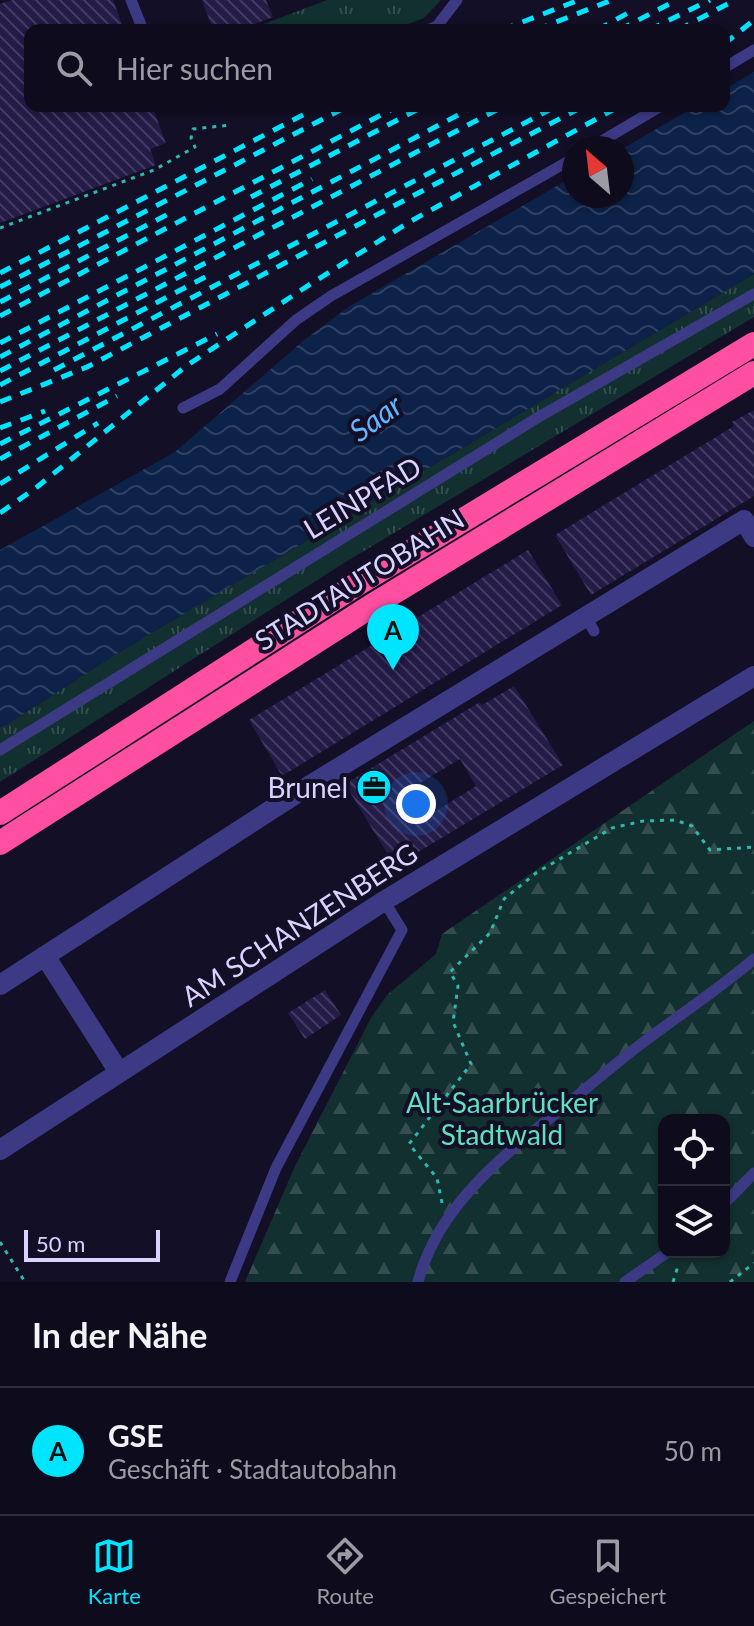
<!DOCTYPE html>
<html lang="de">
<head>
<meta charset="utf-8">
<style>
  :root { --surface:#0e0b1c; --page:#171425; --text:#f1f3f6; --muted:#9b9ba3; --line:#2e2b3b; --accent:#00e5ff }
  body { margin:0; font-family:Lato,sans-serif; background:var(--page); color:var(--text) }
  .controls { position:absolute; right:24px; bottom:24px; display:grid; overflow:hidden; border-radius:16px; box-shadow:0 2px 6px #0004 }
  .controls button { width:72px; height:72px; display:grid; place-items:center; padding:0; border:0; border-bottom:2px solid var(--line); background:var(--surface); color:var(--text); font:40px sans-serif }
  .compass { position:absolute; left:562px; top:136px; width:72px; height:72px; border-radius:50%; background:var(--surface); box-shadow:0 2px 6px #0004; rotate:332deg }
  .scale { position:absolute; left:24px; bottom:20px; width:136px; box-sizing:border-box; padding-left:8px; border:4px solid #d9d4ff; border-top:0; font-size:22px; line-height:28px; white-space:nowrap; color:#d9d4ff; -webkit-text-stroke:6px #130f26; paint-order:stroke }
  .you { position:absolute; left:416px; top:804px; width:28px; height:28px; margin:-20px; border:6px solid #fff; border-radius:50%; background:#1a73e8; box-shadow:0 0 0 12px #1a73e833 }
  .badge { display:grid; place-items:center; width:52px; height:52px; border-radius:50%; background:var(--accent); color:#111; font-size:26px; font-weight:700 }
  .pin { position:absolute; translate:-50% -66px; filter:drop-shadow(0 2px 4px #0008) }
  .pin::after { content:''; position:absolute; top:42px; width:28px; height:24px; background:inherit; clip-path:polygon(0 0,100% 0,50% 100%) }
  .list { margin:0; padding:0; list-style:none }
  h2 { display:flex; justify-content:space-between; align-items:center; height:104px; margin:0; padding:0 32px; font-size:34px }
  h2 small { font-size:26px; font-weight:400; color:var(--muted) }
  .list li { display:grid; grid-template-columns:52px 1fr auto; gap:24px; align-items:center; box-sizing:border-box; height:128px; padding:0 32px; border-top:2px solid var(--line) }
  .list b { display:block; font-size:30px; white-space:nowrap }
  .list p { margin:0; font-size:26px; white-space:nowrap; color:var(--muted) }
  .list em { font-size:26px; font-style:normal; color:var(--muted) }
  .icon { flex:none; width:44px; height:44px; fill:none; stroke:currentColor; stroke-width:2; stroke-linecap:round; stroke-linejoin:round }
  .map { position:relative; flex:none; width:754px; height:1282px; overflow:hidden }
  .search { position:absolute; background:var(--surface); box-shadow:0 2px 6px #0004; left:24px; right:24px; top:24px; height:88px; display:flex; align-items:center; gap:20px; box-sizing:border-box; padding:0 28px; border-radius:16px; color:var(--muted); font-size:30px }
  .sheet { height:232px; background:var(--surface) }
  nav { display:flex; justify-content:space-around; align-items:center; box-sizing:border-box; height:112px; border-top:2px solid var(--line); background:var(--surface); font-size:22px; color:var(--muted) }
  nav a { display:grid; justify-items:center; gap:4px }
  nav .on { color:var(--accent) }
  .map>svg:first-child { display:block }
  .grass { fill:url(#grass-tufts) }
  .forest { fill:url(#forest-firs); fill-rule:evenodd }
  .water { fill:url(#water-waves) }
  .building { fill:url(#building-back-hatch); fill-rule:evenodd }
  .lines { fill:none; stroke-linecap:round; stroke-linejoin:round }
  .path { stroke:#2fb8b0; stroke-width:3; stroke-dasharray:4 6; stroke-linecap:butt }
  .lane { stroke:#3d3a85; stroke-width:11 }
  .street { stroke:#3d3a85; stroke-width:20 }
  .highway { stroke:#ff4fa3; stroke-width:24 }
  .rail { stroke:#00e5ff; stroke-width:5; stroke-dasharray:12 10; stroke-linecap:butt }
  .labels { text-anchor:middle; dominant-baseline:central; stroke-width:8; stroke-linejoin:round; paint-order:stroke }
  .street-label { font-size:28px; fill:#d9d4ff; stroke:#130f26 }
  .poi-label { font-size:28px; fill:#d9d4ff; stroke:#130f26; text-anchor:end }
  .park-label { font-size:28px; fill:#5fe0c0; stroke:#130f26 }
  .water-label { font-size:30px; font-style:italic; fill:#62b6ff; stroke:#130f26 }
</style>
</head>
<body>
<div class="map">
<svg width="754" height="1282" viewBox="0 0 754 1282">
  <defs>
    <pattern id="grass-tufts" width="24" height="20" patternUnits="userSpaceOnUse" patternTransform="scale(2)"><rect width="24" height="20" fill="#12302f"/><path d="M3 7l-1-3M5 7V3M7 7l1-3M15 17l-1-3M17 17v-4M19 17l1-3" fill="none" stroke="#344d4e"/></pattern>
    <pattern id="forest-firs" width="22" height="20" patternUnits="userSpaceOnUse" patternTransform="scale(2)"><rect width="22" height="20" fill="#12302f"/><path d="M5 1l3.5 6h-7zM16 11l3.5 6h-7z" fill="#344d4e"/></pattern>
    <pattern id="water-waves" width="16" height="10" patternUnits="userSpaceOnUse" patternTransform="scale(2)"><rect width="16" height="10" fill="#0c2248"/><path d="M0 5q4-4 8 0t8 0" fill="none" stroke="#2f4163"/></pattern>
    <pattern id="building-back-hatch" width="6" height="6" patternUnits="userSpaceOnUse" patternTransform="scale(2)"><rect width="6" height="6" fill="#241b47"/><path d="M-1 5l2 2M0 0l6 6M5-1l2 2" fill="none" stroke="#433b63"/></pattern>
  </defs>
  <rect width="100%" height="100%" fill="#130f26"/>
  <g class="grass">
    <polygon points="327,0 441,0 424,18 393,30 248,30"/>
    <polygon points="754,274 754,317 344,563 0,782 0,729 113,656"/>
  </g>
  <path class="forest" d="M754 721V1282H245L295 1166 372 1016 387 995 436 954 442 934ZM664 1120H724V1252H664Z"/>
  <polygon class="water" points="754,72 754,274 113,656 0,729 0,550 175,452 303,341 350,306 574,176 574,196 622,196 622,149 696,106 724,106 724,90"/>
  <g class="building">
    <polygon points="12,0 113,0 124,30 30,30 30,106 152,106 166,143 150,149 156,165 0,223 0,4"/>
    <polygon points="202,0 266,0 273,17 239,30 213,30"/>
    <polygon points="754,410 754,496 591,595 555,535 734,426 732,422"/>
    <polygon points="528,550 562,605 282,776 249,720"/>
    <path d="M514 686 563 765 395 866 345 784 480 702 482 705ZM460 759 476 786 422 820 405 792Z"/>
    <polygon points="325,990 341,1015 305,1039 288,1013"/>
  </g>
  <g class="lines">
    <g class="path">
      <polyline points="0,228 154,170 195,147 191,138 193,129 231,125"/>
      <polyline points="442,1203 437,1178 409,1144 471,1064 453,1022 458,986 450,972 490,933 504,899 536,873 612,828 643,821 675,820 692,826 710,850 754,847"/>
      <polyline points="0,1242 25,1282"/>
      <polyline points="673,1282 679,1263"/>
      <polyline points="730,1282 754,1263"/>
    </g>
    <g class="lane">
      <polyline points="131,0 143,30"/>
      <polyline points="428,30 437,26 457,0"/>
      <polyline points="724,68 754,50"/>
      <polyline points="202,106 233,106"/>
      <polyline points="590,148 661,106"/>
      <polyline points="183,408 220,389 296,320 331,296 574,158"/>
      <polyline points="586,617 594,631"/>
      <polyline points="0,750 537,418 754,294"/>
      <polyline points="724,1204 754,1173"/>
      <polyline points="230,1282 276,1168 402,930 384,901"/>
      <path d="M418 1282C438 1205 505 1154 565 1106 590 1085 615 1064 641 1044 679 1015 718 990 754 959"/>
      <polyline points="625,1282 668,1252"/>
    </g>
    <g class="street">
      <polyline points="45,956 119,1072"/>
      <polyline points="0,985 294,795 744,520 754,537"/>
      <polyline points="0,1150 384,901 754,676"/>
    </g>
    <g class="highway">
      <polyline points="0,813 359,583 754,344"/>
      <polyline points="0,843 373,605 754,373"/>
    </g>
    <g class="rail">
      <polyline points="502,30 579,0"/>
      <polyline points="536,30 612,0"/>
      <polyline points="597,30 628,13"/>
      <polyline points="619,30 677,0"/>
      <polyline points="649,30 710,0"/>
      <polyline points="678,30 735,0"/>
      <polyline points="724,44 754,20"/>
      <polyline points="251,197 424,106"/>
      <polyline points="0,273 320,106"/>
      <polyline points="0,287 348,106"/>
      <polyline points="0,302 174,211"/>
      <polyline points="0,316 398,106"/>
      <polyline points="0,343 312,179"/>
      <polyline points="0,357 475,106"/>
      <polyline points="54,370 557,106"/>
      <polyline points="0,371 504,106"/>
      <polyline points="0,385 209,275"/>
      <polyline points="0,402 87,367 584,106"/>
      <polyline points="0,428 45,411"/>
      <polyline points="0,444 217,334"/>
      <polyline points="0,459 117,396"/>
      <polyline points="0,484 98,423"/>
      <polyline points="0,513 37,487 186,366 312,283 411,221 620,106"/>
    </g>
  </g>
  <defs>
    <symbol id="office-disc" viewBox="-11 -11 22 22"><circle r="9.5" fill="#00e5ff" stroke="#130f26"/><path d="M-6-3h4V-5.5h4V-3h4V5H-6ZM-1-4.5V-3h2v-1.5ZM-6 0V1H6V0Z" fill="#111"/></symbol>
  </defs>
  <g fill-rule="evenodd">
    <use href="#office-disc" x="354" y="767" width="40" height="40"/>
  </g>
  <g class="labels">
    <g class="street-label">
      <text transform="translate(362 497) rotate(-31)">LEINPFAD</text>
      <text transform="translate(359 579) rotate(-32)">STADTAUTOBAHN</text>
      <text transform="translate(299 924) rotate(-33)">AM SCHANZENBERG</text>
    </g>
    <g class="poi-label">
      <text x="348" y="787">Brunel</text>
    </g>
    <g class="park-label">
      <text x="502" y="1102">Alt-Saarbrücker<tspan x="502" dy="32">Stadtwald</tspan></text>
    </g>
    <g class="water-label">
      <text transform="translate(375 417) rotate(-36)">Saar</text>
    </g>
  </g>
</svg>
<div class="controls">
<button><svg class="icon" aria-label="locate" viewBox="0 0 24 24"><circle cx="12" cy="12" r="6"/><path d="M12 2v4M12 18v4M2 12h4M18 12h4"/></svg></button>
<button><svg class="icon" aria-label="layers" viewBox="0 0 24 24"><path d="M12 4l9 5-9 5-9-5zM3 14l9 5 9-5"/></svg></button>
</div>
<svg class="compass" viewBox="-18 -18 36 36"><path d="M0-13l5 13h-10z" fill="#e53935"/><path d="M0 13l5-13h-10z" fill="#9b9ba3"/></svg>
<div class="scale">50 m</div>
<div class="you"></div>
<div class="pin badge" style="left:393px;top:670px">A</div>
<div class="search"><svg class="icon" aria-label="search" viewBox="0 0 24 24"><circle cx="10" cy="10" r="6"/><path d="M15 15l6 6"/></svg>Hier suchen</div>
</div>
<section class="sheet">
<h2>In der Nähe<small></small></h2>
<ul class="list">
<li><span class="badge">A</span><div><b>GSE</b><p>Geschäft · Stadtautobahn</p></div><em>50 m</em></li>
</ul>
</section>
<nav>
<a class="on"><svg class="icon" aria-label="map" viewBox="0 0 24 24"><path d="M3 6l6-2 6 2 6-2v14l-6 2-6-2-6 2zM9 4v14M15 6v14"/></svg>Karte</a>
<a><svg class="icon" aria-label="directions" viewBox="0 0 24 24"><path d="M12 3l9 9-9 9-9-9zM9 14v-3h6M13 9l2 2-2 2"/></svg>Route</a>
<a><svg class="icon" aria-label="saved" viewBox="0 0 24 24"><path d="M7 4h10v16l-5-4-5 4z"/></svg>Gespeichert</a>
</nav>
</body>
</html>
